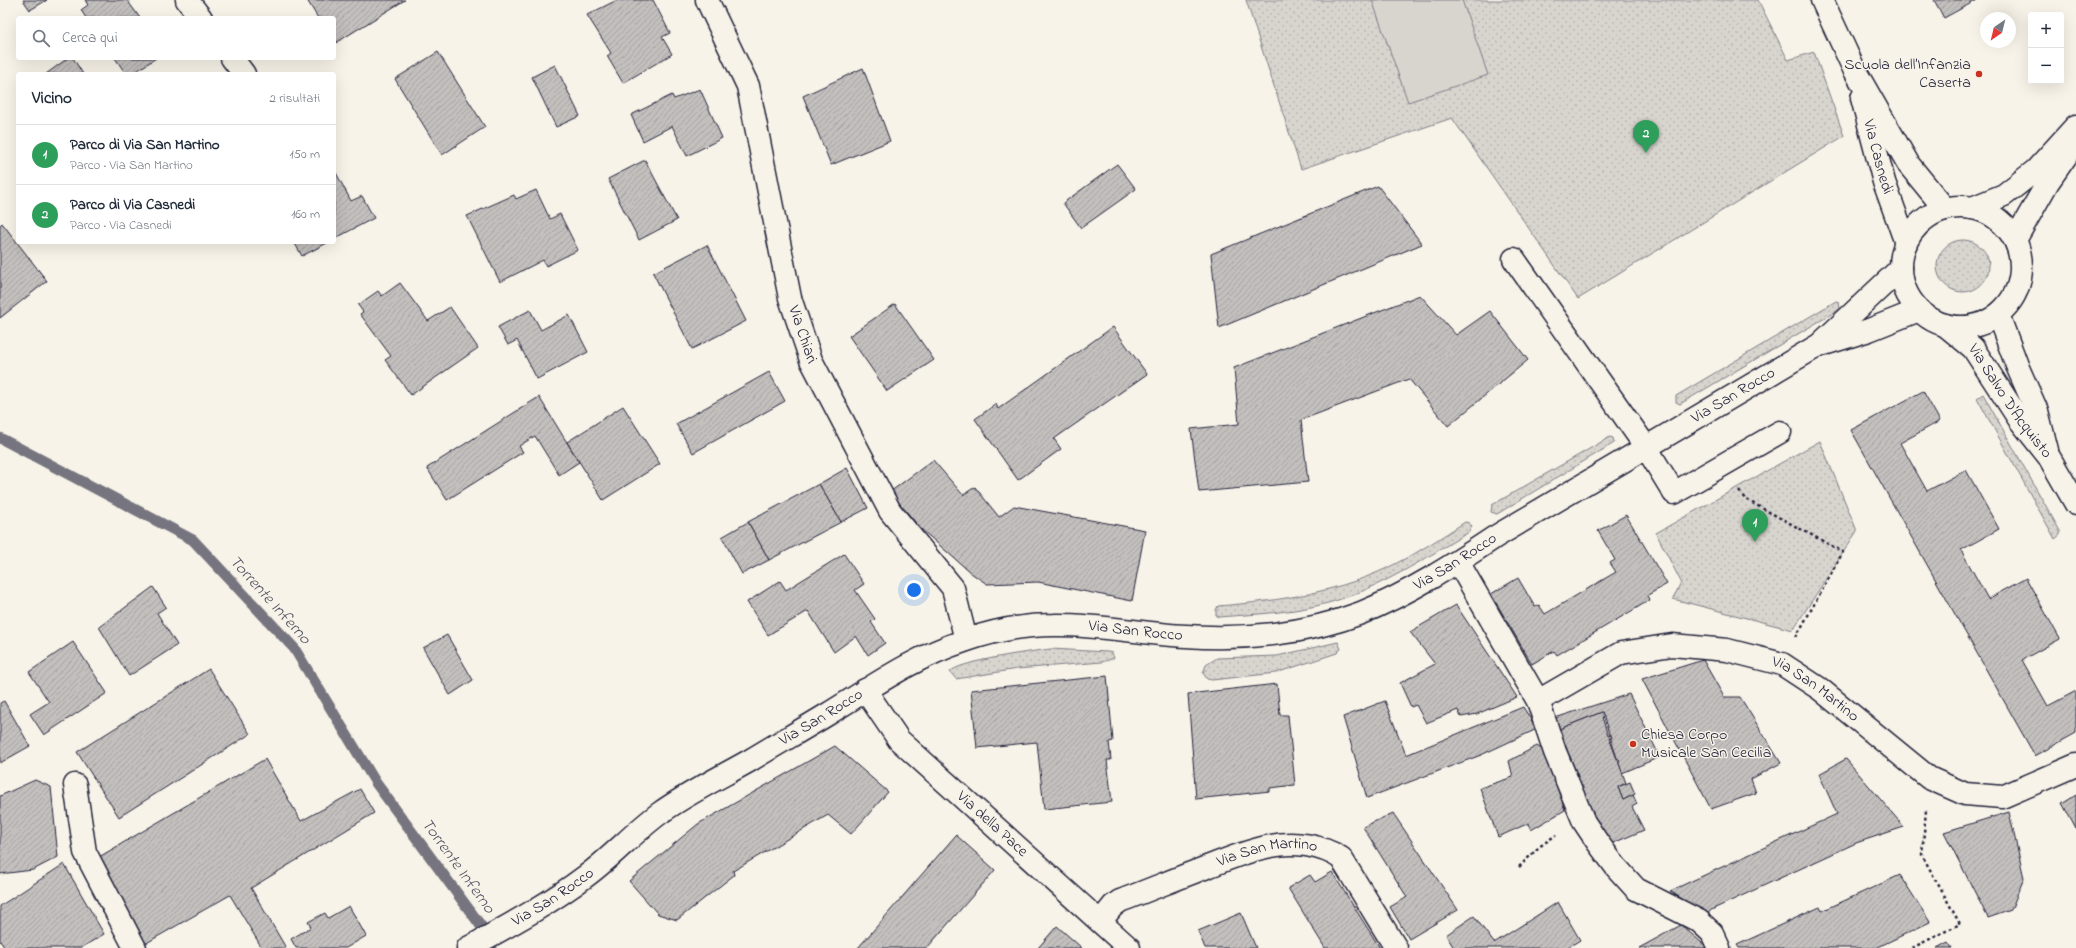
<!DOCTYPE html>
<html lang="it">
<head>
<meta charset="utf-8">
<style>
  :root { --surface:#fff; --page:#f6f6f7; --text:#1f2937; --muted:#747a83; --line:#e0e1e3; --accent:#0f766e }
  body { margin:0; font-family:"Indie Flower",sans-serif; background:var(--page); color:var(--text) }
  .controls { position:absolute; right:12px; top:12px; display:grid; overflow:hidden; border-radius:4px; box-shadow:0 4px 16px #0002 }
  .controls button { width:36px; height:36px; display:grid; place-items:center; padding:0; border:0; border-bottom:1px solid var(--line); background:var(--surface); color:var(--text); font:20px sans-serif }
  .compass { position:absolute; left:1980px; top:12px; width:36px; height:36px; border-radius:50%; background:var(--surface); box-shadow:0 4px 16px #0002; rotate:215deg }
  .you { position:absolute; left:914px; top:590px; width:14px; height:14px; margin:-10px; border:3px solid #fff; border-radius:50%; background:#1a73e8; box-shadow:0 0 0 6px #1a73e833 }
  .badge { display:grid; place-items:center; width:26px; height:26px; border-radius:50%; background:var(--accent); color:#fff; font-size:13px; font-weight:700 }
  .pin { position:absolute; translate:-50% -33px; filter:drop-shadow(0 1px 2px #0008) }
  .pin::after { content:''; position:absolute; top:21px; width:14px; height:12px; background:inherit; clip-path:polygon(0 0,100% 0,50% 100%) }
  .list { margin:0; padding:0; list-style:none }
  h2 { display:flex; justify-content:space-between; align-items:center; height:52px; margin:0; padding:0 16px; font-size:17px }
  h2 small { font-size:13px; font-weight:400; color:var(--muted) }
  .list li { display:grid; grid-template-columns:26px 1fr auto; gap:12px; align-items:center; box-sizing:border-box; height:60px; padding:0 16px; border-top:1px solid var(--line) }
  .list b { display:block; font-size:15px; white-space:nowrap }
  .list p { margin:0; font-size:13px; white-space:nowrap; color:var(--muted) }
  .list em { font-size:13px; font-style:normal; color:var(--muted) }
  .icon { flex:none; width:22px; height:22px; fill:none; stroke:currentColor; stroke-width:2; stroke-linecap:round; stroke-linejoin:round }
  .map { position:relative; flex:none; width:2076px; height:948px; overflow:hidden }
  .search { position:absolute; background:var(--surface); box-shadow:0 4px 16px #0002; left:16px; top:16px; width:320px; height:44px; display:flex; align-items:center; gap:10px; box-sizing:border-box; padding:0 14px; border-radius:4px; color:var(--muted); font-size:15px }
  .panel { position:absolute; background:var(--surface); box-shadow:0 4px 16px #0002; left:16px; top:72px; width:320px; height:172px; border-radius:4px }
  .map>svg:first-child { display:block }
  .grass { fill:url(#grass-dots); stroke:#7d7c85 }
  .pitch { fill:#d8d5cf; stroke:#7d7c85 }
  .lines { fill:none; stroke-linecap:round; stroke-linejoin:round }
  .stream { stroke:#76747f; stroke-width:11 }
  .building { fill:url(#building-hatch); stroke:#22223b }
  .minor-casing { stroke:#22223b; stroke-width:25 }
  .path { stroke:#22223b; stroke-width:2.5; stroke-dasharray:3 3; stroke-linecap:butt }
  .minor { stroke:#f7f3e8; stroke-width:22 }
  .poi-dot { fill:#c8321e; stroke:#f7f3e8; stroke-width:1.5 }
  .labels { text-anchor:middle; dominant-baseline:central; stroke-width:3; stroke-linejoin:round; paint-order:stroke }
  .poi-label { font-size:16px; fill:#22223b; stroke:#f7f3e8; text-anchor:end }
  .street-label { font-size:16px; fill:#22223b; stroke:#f7f3e8 }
  .water-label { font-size:17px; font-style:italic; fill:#535263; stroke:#f7f3e8 }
</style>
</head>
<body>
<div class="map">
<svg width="2076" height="948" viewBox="0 0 2076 948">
  <defs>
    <pattern id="grass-dots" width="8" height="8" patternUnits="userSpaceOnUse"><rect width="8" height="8" fill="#d8d5cf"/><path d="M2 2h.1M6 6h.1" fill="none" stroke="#b9b7b3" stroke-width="1.8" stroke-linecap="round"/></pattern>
    <pattern id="building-hatch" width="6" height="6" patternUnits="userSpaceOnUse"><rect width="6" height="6" fill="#c2bfbd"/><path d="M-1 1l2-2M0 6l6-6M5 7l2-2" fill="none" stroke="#a6a4a3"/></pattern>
  </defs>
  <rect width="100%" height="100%" fill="#f7f3e8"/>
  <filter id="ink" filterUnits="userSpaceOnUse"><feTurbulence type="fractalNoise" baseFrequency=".025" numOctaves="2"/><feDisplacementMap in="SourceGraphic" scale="8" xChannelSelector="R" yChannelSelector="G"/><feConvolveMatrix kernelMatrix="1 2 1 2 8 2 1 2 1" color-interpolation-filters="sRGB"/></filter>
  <g filter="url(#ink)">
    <g class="grass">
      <polygon points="1246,0 1758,0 1788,60 1814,52 1844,136 1578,299 1452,118 1301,169"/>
      <circle cx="1963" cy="266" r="26"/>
      <polygon points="1836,301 1839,302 1840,309 1680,404 1676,402 1676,396"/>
      <polygon points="1983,394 2060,531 2060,535 2055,539 1977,398"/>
      <polygon points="1610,437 1613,438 1614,443 1497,514 1491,512 1492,505"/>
      <polygon points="1820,441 1857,531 1793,630 1673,599 1681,582 1656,533"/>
      <path d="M1465 522 1469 523 1472 526 1469 532C1424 559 1379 589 1328 603 1292 613 1256 614 1219 617L1216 615V610L1218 606C1279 601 1342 592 1397 563 1421 551 1443 536 1465 522Z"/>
      <polygon points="1338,642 1341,649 1337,653 1276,673 1212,680 1207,679 1203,673 1206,665 1217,658 1277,656"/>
      <path d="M1051 649 1108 652 1112 653 1114 658 1102 662 1017 669 956 679 950 672C959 661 1034 651 1051 649Z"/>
    </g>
    <polygon class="pitch" points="1372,0 1462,0 1488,75 1408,102"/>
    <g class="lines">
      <polyline class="stream" points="0,438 193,540 294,648 376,783 484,930 492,948"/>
    </g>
    <g class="building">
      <polygon points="23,0 47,0 30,10"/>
      <polygon points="85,0 127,0 140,18 86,18 81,10 88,5"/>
      <polygon points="307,0 405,0 334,44 334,18 318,18"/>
      <polygon points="617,0 653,0 670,33 662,37 672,54 623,83 607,56 611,53 587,15"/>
      <polygon points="1934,0 1977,0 1944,18"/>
      <polygon points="438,52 485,127 442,155 395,79"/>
      <polygon points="68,58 73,58 83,74 46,74"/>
      <polygon points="115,58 156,58 132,74 126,74"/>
      <polygon points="555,65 580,116 556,127 532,77"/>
      <polygon points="863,68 890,141 831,165 803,96"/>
      <polygon points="700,89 722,138 687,156 672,126 643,141 631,115 672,95 674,99"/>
      <polygon points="645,160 677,220 639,240 608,179"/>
      <polygon points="1117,164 1136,189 1081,228 1063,203"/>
      <polygon points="334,169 351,201 362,196 374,218 334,239"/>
      <polygon points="1378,186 1422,244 1219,328 1211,254"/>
      <polygon points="536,190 550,219 560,214 578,250 546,266 543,260 500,282 467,216 514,195 516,199"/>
      <polygon points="2,223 47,281 0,318 0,225"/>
      <polygon points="294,242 329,242 302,256"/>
      <polygon points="707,245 746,321 692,349 653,273"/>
      <polygon points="400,283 428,321 450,307 478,348 411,395 385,360 391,356 360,314 363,312 358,305 378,291 382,296"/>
      <polygon points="1420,295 1456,335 1490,311 1528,360 1448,426 1409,379 1301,420 1308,482 1199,492 1191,429 1239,424 1234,368"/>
      <polygon points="895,304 934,360 887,391 849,336"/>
      <polygon points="530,310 541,330 569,315 588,352 537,379 517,340 508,345 498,327"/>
      <polygon points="1113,327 1147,374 1054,439 1061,449 1018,480 975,419 996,404 998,409"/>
      <polygon points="769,372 785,401 693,453 676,424"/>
      <polygon points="1923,391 1940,421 1900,443 1927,491 1966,470 1999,529 1961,550 1988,599 2026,578 2060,639 2022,660 2048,706 2076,691 2076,733 2035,756 1851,430"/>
      <polygon points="539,397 579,462 559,475 535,436 519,446 523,452 447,500 427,468"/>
      <polygon points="623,406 660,464 603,500 567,442"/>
      <polygon points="933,460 963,495 975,487 999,517 1014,506 1145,530 1132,601 1038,582 987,584 971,573 921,529 890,492"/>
      <polygon points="847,468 868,508 841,522 819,484"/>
      <polygon points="819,484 841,522 769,560 748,522"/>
      <polygon points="1626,515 1667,584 1648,595 1650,600 1557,655 1554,651 1532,664 1491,594 1518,578 1535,607 1539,605 1545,614 1616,572 1610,563 1615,560 1598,531"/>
      <polygon points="748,522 769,560 742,574 722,537"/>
      <polygon points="844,554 864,584 855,590 875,619 871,622 885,643 868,655 856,636 834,652 808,611 768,635 747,602 780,581 786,590"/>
      <polygon points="153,587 166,607 157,613 177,645 129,676 99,627"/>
      <polygon points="1456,605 1517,697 1477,714 1461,717 1458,710 1426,723 1416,705 1411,707 1400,683 1435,664 1410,632"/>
      <polygon points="447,635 473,680 450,695 423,648"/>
      <polygon points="73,642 107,693 44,735 30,714 49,702 29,672"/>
      <polygon points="1703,660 1724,697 1740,697 1781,763 1751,779 1756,793 1711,809 1642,679"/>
      <polygon points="209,669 250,734 119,817 77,752"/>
      <polygon points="1107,676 1113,741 1109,742 1111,760 1107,760 1112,802 1044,809 1037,742 977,748 971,690"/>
      <polygon points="1277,684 1280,715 1288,715 1295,785 1270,788 1270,791 1196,799 1188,694"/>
      <polygon points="1629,694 1660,757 1622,773 1602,712 1557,730 1555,718"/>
      <polygon points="4,701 30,746 0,763 0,703"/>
      <polygon points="1385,701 1406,755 1523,707 1537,729 1481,755 1367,798 1343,717"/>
      <polygon points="1602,712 1604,717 1602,717 1608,736 1611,735 1612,738 1609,738 1617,759 1619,759 1620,761 1618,761 1626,783 1618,787 1623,800 1633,795 1637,804 1632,807 1644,830 1611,844 1592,814 1569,754 1566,755 1568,752 1560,731 1558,733 1557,730"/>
      <polygon points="835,746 888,792 851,834 828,815 733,871 734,875 677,920 658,914 629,881 698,824"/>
      <polygon points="1537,746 1544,751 1565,810 1531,830 1529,823 1498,837 1480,788 1513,777 1509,761"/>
      <polygon points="265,759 301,821 360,789 374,813 251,888 286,948 262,948 230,895 143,945 94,860"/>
      <polygon points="1846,759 1904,827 1856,843 1711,910 1707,915 1670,891 1837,814 1819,774"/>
      <polygon points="35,780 51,787 58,857 33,870 0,874 0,796"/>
      <polygon points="1630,782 1635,794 1623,800 1618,787"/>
      <polygon points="2076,794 2076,829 2062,803"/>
      <polygon points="2009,812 2024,878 2011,910 1988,918 1944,832"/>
      <polygon points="1393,813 1458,910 1409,939 1390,907 1407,897 1363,827"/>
      <polygon points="956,835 995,870 927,948 858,948"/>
      <polygon points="64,864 104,934 81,948 5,948 0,941 0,906"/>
      <polygon points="1332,872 1380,948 1325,948 1288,888 1310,875 1315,882"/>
      <polygon points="1900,875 1930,922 1876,948 1739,948 1737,945 1820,907 1822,911"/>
      <polygon points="1558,902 1580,940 1567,948 1454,948 1446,935 1474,916 1494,943"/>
      <polygon points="349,906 366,936 346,948 296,948 291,939 311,927 308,922 325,913 328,918"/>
      <polygon points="1241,913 1256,948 1205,948 1198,931"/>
      <polygon points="1681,925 1708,948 1639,948"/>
      <polygon points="1057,926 1082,948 1038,948"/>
      <polygon points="1948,942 1952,948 1937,948"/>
    </g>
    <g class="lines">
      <defs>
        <g id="minor">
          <polyline points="187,0 201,18"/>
          <path id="s1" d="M707 0 748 86 790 298 811 360 890 511 953 588 966 640"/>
          <polyline points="1822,0 1854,69 1909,165 1945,209"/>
          <polyline points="232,58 244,74"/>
          <path id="s2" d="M1862 98 1884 182 1906 243"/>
          <circle cx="1961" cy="267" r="60"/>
          <polyline points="1972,208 2004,195 2036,170 2076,126"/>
          <polyline points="2015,240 2048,182 2073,146"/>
          <polyline points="1514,259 1646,447 1674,493 1780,432"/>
          <polyline points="1998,315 2018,368 2037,411 2047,450"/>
          <path id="s3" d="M1945 325 1973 348 2019 419 2049 457 2076 504"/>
          <polyline points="1824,344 1869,330 1919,310"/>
          <polyline points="1458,562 1538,701 1555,752 1584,822 1598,843 1616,867 1636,889 1699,921 1712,933 1719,948"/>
          <path id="s4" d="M865 690 899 740 1129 948"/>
          <path id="s5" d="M1538 701 1621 653 1672 645 1727 650 1782 664 1820 689 1929 778 1965 794 2002 797 2076 765"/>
          <polyline points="75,785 85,852 135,948"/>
          <path id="s6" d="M1101 921 1113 906 1120 901C1149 890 1178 878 1207 867 1228 859 1249 850 1271 846 1294 841 1321 845 1341 858L1396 948"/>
          <path id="s7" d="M468 948C508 926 549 904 586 876 612 857 634 832 660 813 688 793 719 778 749 761 775 745 802 730 828 714 872 687 914 657 964 641 992 631 1024 625 1054 625 1098 624 1142 634 1186 636 1243 640 1306 634 1361 613 1408 594 1453 565 1495 537L1819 345 1901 268"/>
        </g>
      </defs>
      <use href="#minor" class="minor-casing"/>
      <g class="path">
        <polyline points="1739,491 1745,499 1843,552 1796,637"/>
        <polyline points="1519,867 1539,847 1556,835"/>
        <polyline points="1912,948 1960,924 1922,855 1926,810"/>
      </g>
      <use href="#minor" class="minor"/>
    </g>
  </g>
  <g class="poi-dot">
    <circle cx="1979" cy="74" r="4"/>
    <circle cx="1633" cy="744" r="4"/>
  </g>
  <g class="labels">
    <g class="poi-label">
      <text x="1971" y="65">Scuola dell’Infanzia<tspan x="1971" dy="18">Caserta</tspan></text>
      <text x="1641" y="735" text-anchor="start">Chiesa Corpo<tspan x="1641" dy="18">Musicale San Cecilia</tspan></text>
    </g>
    <g class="street-label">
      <text stroke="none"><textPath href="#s2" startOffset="61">Via Casnedi</textPath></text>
      <text stroke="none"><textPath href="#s1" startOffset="350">Via Chiari</textPath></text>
      <text stroke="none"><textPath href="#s7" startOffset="1419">Via San Rocco</textPath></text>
      <text stroke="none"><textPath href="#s3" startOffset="101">Via Salvo D'Acquisto</textPath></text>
      <text stroke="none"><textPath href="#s7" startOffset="1095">Via San Rocco</textPath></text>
      <text stroke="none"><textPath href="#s7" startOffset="759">Via San Rocco</textPath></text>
      <text stroke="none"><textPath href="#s5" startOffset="301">Via San Martino</textPath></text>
      <text stroke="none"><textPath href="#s7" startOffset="423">Via San Rocco</textPath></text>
      <text stroke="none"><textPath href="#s4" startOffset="186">Via della Pace</textPath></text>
      <text stroke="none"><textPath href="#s6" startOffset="184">Via San Martino</textPath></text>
      <text stroke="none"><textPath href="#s7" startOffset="99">Via San Rocco</textPath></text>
    </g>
    <g class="water-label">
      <text transform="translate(270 600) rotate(48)">Torrente Inferno</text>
      <text transform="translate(458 866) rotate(54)">Torrente Inferno</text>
    </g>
  </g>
</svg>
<div class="controls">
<button>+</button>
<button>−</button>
</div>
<svg class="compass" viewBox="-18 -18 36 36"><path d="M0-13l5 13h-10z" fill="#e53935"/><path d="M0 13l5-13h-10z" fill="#747a83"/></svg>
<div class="you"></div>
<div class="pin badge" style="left:1755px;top:542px;background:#2e9e5b">1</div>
<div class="pin badge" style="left:1646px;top:153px;background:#2e9e5b">2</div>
<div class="search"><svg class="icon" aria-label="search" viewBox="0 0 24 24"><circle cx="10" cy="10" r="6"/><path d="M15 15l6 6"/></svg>Cerca qui</div>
<section class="panel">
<h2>Vicino<small>2 risultati</small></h2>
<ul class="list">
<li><span class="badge" style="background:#2e9e5b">1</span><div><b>Parco di Via San Martino</b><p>Parco · Via San Martino</p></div><em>150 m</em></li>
<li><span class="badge" style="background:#2e9e5b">2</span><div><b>Parco di Via Casnedi</b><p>Parco · Via Casnedi</p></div><em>160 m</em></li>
</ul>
</section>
</div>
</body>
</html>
